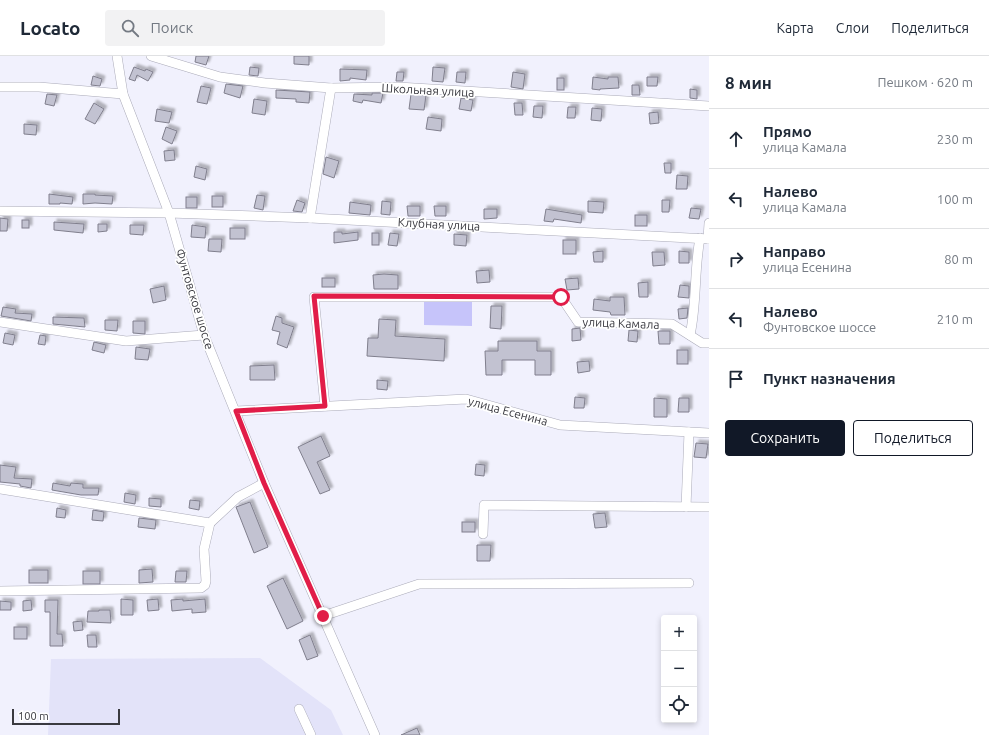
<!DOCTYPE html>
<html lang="ru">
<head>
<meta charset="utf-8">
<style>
  :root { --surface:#fff; --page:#f2f2f3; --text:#1f2937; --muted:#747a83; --line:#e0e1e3; --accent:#111827 }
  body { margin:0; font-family:Ubuntu,sans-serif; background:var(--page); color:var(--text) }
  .controls { position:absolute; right:12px; bottom:12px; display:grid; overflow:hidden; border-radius:4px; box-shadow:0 2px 6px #0003 }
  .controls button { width:36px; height:36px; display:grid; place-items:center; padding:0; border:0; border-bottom:1px solid var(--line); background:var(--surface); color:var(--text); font:20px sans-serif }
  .scale { position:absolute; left:12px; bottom:10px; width:108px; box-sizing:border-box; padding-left:4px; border:2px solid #3a3a40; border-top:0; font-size:11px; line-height:14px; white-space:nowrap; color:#3a3a40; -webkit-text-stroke:3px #fff; paint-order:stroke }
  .stop { position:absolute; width:12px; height:12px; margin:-9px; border:3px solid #e11d48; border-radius:50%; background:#fff }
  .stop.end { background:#e11d48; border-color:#fff; box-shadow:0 1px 4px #0008 }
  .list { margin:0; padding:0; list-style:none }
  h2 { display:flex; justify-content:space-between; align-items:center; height:52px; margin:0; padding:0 16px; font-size:17px }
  h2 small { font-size:13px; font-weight:400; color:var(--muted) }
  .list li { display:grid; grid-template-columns:26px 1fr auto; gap:12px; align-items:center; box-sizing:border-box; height:60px; padding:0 16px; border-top:1px solid var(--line) }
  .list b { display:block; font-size:15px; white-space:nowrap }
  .list p { margin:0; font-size:13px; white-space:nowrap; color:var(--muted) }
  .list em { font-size:13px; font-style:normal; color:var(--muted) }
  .actions { display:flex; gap:8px; padding:12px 16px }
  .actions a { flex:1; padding:9px 0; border:1px solid var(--accent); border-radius:4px; text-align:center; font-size:14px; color:var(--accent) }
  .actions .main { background:var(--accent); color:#fff }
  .icon { flex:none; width:22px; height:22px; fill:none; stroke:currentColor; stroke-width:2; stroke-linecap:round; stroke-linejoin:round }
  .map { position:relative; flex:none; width:709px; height:679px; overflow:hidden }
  header { display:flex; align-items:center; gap:24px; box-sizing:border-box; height:56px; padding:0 20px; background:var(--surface); border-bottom:1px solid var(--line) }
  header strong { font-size:19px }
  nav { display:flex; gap:22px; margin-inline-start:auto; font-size:14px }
  .search { width:280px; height:36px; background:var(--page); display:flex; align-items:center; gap:10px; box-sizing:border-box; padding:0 14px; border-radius:4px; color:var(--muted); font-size:15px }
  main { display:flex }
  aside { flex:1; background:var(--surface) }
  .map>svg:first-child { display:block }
  .built { fill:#e3e3f9 }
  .green { fill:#c6c4fa }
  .building { fill:#c2c2d1; stroke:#807f8d; filter:url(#shadow) }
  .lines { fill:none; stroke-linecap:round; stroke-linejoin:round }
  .minor-casing { stroke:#ababb9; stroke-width:10 }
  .minor { stroke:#fff; stroke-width:9 }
  .route { stroke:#e11d48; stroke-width:5 }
  .labels { text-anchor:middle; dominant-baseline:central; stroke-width:3.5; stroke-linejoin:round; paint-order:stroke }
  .street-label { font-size:12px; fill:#3a3a40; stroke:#fff }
</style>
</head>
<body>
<header>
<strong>Locato</strong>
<div class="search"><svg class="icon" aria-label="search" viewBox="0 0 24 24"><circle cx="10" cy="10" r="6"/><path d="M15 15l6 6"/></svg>Поиск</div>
<nav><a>Карта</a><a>Слои</a><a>Поделиться</a></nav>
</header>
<main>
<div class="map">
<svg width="709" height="679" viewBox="0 0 709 679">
  <defs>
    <filter id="shadow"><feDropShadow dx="3" dy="-3" stdDeviation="1" flood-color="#0004"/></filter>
  </defs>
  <rect width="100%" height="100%" fill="#f1f1fd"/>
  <polygon class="built" points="260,602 331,654 343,679 48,679 51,603"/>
  <polygon class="green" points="424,245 472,246 472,270 424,269"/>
  <g class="building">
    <polygon points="196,0 209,0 206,9 195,6"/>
    <polygon points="294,0 309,0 309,9 294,8"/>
    <polygon points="134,11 145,15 146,13 153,16 148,25 137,19 135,25 129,23"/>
    <polygon points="250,11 259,12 258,20 249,19"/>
    <polygon points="433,11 445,12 443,26 432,25"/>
    <polygon points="340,13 367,14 366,24 350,22 350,24 340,25"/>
    <polygon points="397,16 404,16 403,25 396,25"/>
    <polygon points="457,16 466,16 465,27 456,26"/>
    <polygon points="513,16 525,18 523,33 511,31"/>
    <polygon points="93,20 102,23 100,30 91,29"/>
    <polygon points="593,21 608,23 608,21 618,21 619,32 600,33 600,34 592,33"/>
    <polygon points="647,21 658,21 657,30 647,30"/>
    <rect x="557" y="22" width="7" height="12"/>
    <polygon points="226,28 243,30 240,42 224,37"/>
    <polygon points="632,29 639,29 640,39 632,39"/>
    <polygon points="201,30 211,32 207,48 197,46"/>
    <polygon points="690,33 697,34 697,43 690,42"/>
    <polygon points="276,34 310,36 309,47 296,46 296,43 276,42"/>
    <polygon points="372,37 383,37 381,47 363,44 362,47 353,45 354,38 372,39"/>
    <polygon points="47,38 57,39 54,50 45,48"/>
    <polygon points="411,38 426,39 424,54 409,53"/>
    <polygon points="461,42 473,44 471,55 459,53"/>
    <polygon points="254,43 267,45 265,59 252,57"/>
    <polygon points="94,47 104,53 95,68 85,63"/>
    <polygon points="514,47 522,47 523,59 515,59"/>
    <polygon points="534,50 543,50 542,62 533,61"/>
    <polygon points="568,51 576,51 575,62 567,62"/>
    <polygon points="592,52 602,53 601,65 591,64"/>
    <polygon points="157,53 172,56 169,67 155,65"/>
    <polygon points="658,56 659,67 650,68 649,57"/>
    <polygon points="428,61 442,63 441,75 426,73"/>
    <polygon points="24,68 37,69 36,79 24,78"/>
    <polygon points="166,71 177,75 172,88 162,83"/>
    <polygon points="174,94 175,104 165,105 164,95"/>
    <polygon points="326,101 339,105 334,122 323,118"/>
    <polygon points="664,107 671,107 671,117 665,117"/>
    <polygon points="196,110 207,113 205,124 194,121"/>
    <polygon points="677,119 688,120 687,133 676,133"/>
    <polygon points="49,138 73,141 72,148 60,147 60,148 49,148"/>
    <polygon points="83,138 95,138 95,139 113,140 112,148 95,147 83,148"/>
    <polygon points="257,139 265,140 263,154 254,152"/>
    <rect x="212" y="140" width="11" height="11"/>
    <rect x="186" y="141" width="11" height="11"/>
    <polygon points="297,144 305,147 302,156 293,155"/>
    <polygon points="662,144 670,144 669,156 662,156"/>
    <polygon points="382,145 391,146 390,159 381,158"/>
    <polygon points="588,145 604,146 603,157 588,156"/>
    <polygon points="350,146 371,149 370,159 349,157"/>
    <polygon points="407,150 420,150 420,160 408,160"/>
    <polygon points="434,150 446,150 446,160 435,160"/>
    <polygon points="691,152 701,153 699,163 689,162"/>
    <polygon points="484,153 497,153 497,162 484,163"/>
    <polygon points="546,153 582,159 581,167 554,163 553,166 544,165"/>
    <rect x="635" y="159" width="12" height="11"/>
    <polygon points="0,162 8,163 7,175 0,175"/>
    <rect x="22" y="164" width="7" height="8"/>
    <polygon points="54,166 84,168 83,177 54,174"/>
    <polygon points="98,168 107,168 107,175 98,176"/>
    <polygon points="130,169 144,169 143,179 130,178"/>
    <polygon points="192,169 206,171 205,182 191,181"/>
    <rect x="230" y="172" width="15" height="11"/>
    <polygon points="334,176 342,176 342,178 358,176 358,184 334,187"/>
    <rect x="372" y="177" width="7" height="12"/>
    <polygon points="390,177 399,178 397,190 388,189"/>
    <polygon points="454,178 467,179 466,190 454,189"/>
    <polygon points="209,183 222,183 221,196 208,195"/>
    <rect x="563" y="184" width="13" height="14"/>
    <polygon points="603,195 603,206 594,206 593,196"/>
    <polygon points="679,195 689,196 689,207 679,207"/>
    <polygon points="652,196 664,196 665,209 653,210"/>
    <polygon points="489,214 490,226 477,227 476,215"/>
    <polygon points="384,218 398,219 398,233 374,233 373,219"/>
    <rect x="322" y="222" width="13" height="9"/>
    <polygon points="578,222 579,233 567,234 565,223"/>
    <polygon points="648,226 648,241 639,241 638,227"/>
    <polygon points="680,229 689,230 689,242 678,241"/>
    <polygon points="164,230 166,244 153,247 150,233"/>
    <polygon points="610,241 624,241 625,259 611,259 610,256 593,254 594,243 610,245"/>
    <polygon points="491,250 502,250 501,273 490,272"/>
    <polygon points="3,251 16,253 15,257 32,258 31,265 1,260"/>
    <polygon points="688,252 687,262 679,263 678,253"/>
    <polygon points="276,260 282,262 282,267 294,271 287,292 277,288 280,276 272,274"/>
    <polygon points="53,261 84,262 85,271 53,268"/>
    <polygon points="379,263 396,264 395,280 445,283 444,305 367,300 368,282 378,282"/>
    <polygon points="105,264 118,264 117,275 105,274"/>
    <polygon points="133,265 145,265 145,278 133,277"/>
    <polygon points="580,272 581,284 572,285 572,273"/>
    <polygon points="629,274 638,275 637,286 628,285"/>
    <polygon points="658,275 670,275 670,288 659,288"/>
    <polygon points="5,277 15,279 13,289 3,287"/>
    <polygon points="40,279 46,280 45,289 38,288"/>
    <polygon points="498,285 537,285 537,295 551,295 551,319 535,319 535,304 502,304 502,319 486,319 485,295 498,295"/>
    <polygon points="94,286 106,289 104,297 92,294"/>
    <polygon points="136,291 150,293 148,304 135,303"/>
    <rect x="677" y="294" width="11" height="14"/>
    <polygon points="589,305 590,315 578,317 577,306"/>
    <polygon points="274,309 275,324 250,324 250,310"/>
    <polygon points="377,324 388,325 387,334 377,333"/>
    <polygon points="575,341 585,342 584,352 574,352"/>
    <polygon points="654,342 667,343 667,361 654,361"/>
    <polygon points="679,342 689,342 689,356 678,356"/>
    <polygon points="321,380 330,400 317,406 330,434 320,438 298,391"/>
    <polygon points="696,387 708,388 706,402 694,401"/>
    <polygon points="476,408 485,409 484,420 475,419"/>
    <polygon points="0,409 16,411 14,422 32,423 31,432 20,430 20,428 0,426"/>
    <polygon points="53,427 70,430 71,427 83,428 83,432 99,432 98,439 81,439 52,434"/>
    <polygon points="125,437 136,439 135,448 124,446"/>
    <polygon points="149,442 161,443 161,451 149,450"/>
    <polygon points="190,444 200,445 199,454 189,452"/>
    <polygon points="250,446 268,491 254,497 236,451"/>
    <polygon points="57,452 66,454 65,462 56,461"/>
    <polygon points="93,454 104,456 103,465 92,464"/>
    <polygon points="605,457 607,471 595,472 593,458"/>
    <polygon points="139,462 156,464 155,473 138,471"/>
    <rect x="462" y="466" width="13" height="10"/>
    <polygon points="477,489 491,489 490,505 477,505"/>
    <polygon points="152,513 153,526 139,527 139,514"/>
    <rect x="29" y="514" width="19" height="13"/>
    <rect x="83" y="515" width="17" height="13"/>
    <polygon points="176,515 187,515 186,526 175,526"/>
    <polygon points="283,522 303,565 287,573 267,530"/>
    <polygon points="121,543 133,544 133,559 121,559"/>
    <polygon points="158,543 159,554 148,555 147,544"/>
    <polygon points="183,543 183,545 205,543 206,556 192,557 192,553 172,555 171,544"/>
    <polygon points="31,544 32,554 23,555 23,545"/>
    <polygon points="45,544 58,544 57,578 62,578 63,590 50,590 50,556 45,556"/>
    <polygon points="0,545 11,546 11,554 0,554"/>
    <polygon points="99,554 110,554 111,567 87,566 88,555 99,555"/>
    <polygon points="82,565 83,574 74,575 73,566"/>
    <rect x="14" y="571" width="13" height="12"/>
    <polygon points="87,579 96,579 97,591 88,591"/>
    <polygon points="310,579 318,600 307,604 299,584"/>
    <polygon points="417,672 420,679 401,679"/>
  </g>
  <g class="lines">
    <defs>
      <g id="minor">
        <polyline points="117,0 123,38 169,157 204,279 264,427 375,679"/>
        <polyline points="151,0 220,21 265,27 331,32 398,31 709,50"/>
        <polyline points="0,31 39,31 123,38"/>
        <polyline points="0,155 169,157 310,162 709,183"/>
        <polyline points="310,162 331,32"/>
        <polyline points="708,183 709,167"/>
        <polyline points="0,266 126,285 204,279"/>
        <path d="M690 279C697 247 694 214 700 182"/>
        <polyline points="325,350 314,241 561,241 578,266 672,268 702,287 709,287"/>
        <polyline points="236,355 466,343 560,369 709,377"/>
        <polyline points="0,433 210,467 238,441 264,427"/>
        <polyline points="686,451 689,376"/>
        <polyline points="483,478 484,449 709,451"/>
        <polyline points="0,535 201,532 205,529 206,525 204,493 210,467"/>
        <polyline points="323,560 419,528 689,527"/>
        <polyline points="299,653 311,679"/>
      </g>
    </defs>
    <use href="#minor" class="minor-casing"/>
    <use href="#minor" class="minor"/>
  </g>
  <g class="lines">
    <polyline class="route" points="323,560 264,427 236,355 325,350 314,240 561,241"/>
  </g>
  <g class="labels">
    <g class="street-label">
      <text transform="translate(428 34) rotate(3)">Школьная улица</text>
      <text transform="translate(439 168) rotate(3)">Клубная улица</text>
      <text transform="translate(195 243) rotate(73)">Фунтовское шоссе</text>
      <text transform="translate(621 267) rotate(2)">улица Камала</text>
      <text transform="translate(508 355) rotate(15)">улица Есенина</text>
    </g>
  </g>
</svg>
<div class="controls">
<button>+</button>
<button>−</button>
<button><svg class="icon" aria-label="locate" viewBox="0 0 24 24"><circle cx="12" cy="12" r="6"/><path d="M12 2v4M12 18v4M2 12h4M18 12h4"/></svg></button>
</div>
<div class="scale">100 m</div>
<div class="stop" style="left:561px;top:241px"></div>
<div class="stop end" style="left:323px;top:560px"></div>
</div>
<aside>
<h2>8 мин<small>Пешком · 620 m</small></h2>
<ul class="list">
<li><svg class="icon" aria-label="ahead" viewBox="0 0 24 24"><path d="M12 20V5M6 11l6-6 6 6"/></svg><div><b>Прямо</b><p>улица Камала</p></div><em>230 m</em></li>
<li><svg class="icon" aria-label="left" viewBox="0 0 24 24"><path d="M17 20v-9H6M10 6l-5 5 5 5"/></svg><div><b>Налево</b><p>улица Камала</p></div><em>100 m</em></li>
<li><svg class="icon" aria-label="right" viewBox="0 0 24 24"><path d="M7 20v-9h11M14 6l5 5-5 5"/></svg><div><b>Направо</b><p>улица Есенина</p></div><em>80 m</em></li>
<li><svg class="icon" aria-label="left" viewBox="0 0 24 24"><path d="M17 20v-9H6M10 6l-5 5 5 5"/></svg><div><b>Налево</b><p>Фунтовское шоссе</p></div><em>210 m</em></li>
<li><svg class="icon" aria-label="arrive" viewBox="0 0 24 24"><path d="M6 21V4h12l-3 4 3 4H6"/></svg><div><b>Пункт назначения</b></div></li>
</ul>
<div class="actions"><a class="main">Сохранить</a><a>Поделиться</a></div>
</aside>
</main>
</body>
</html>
